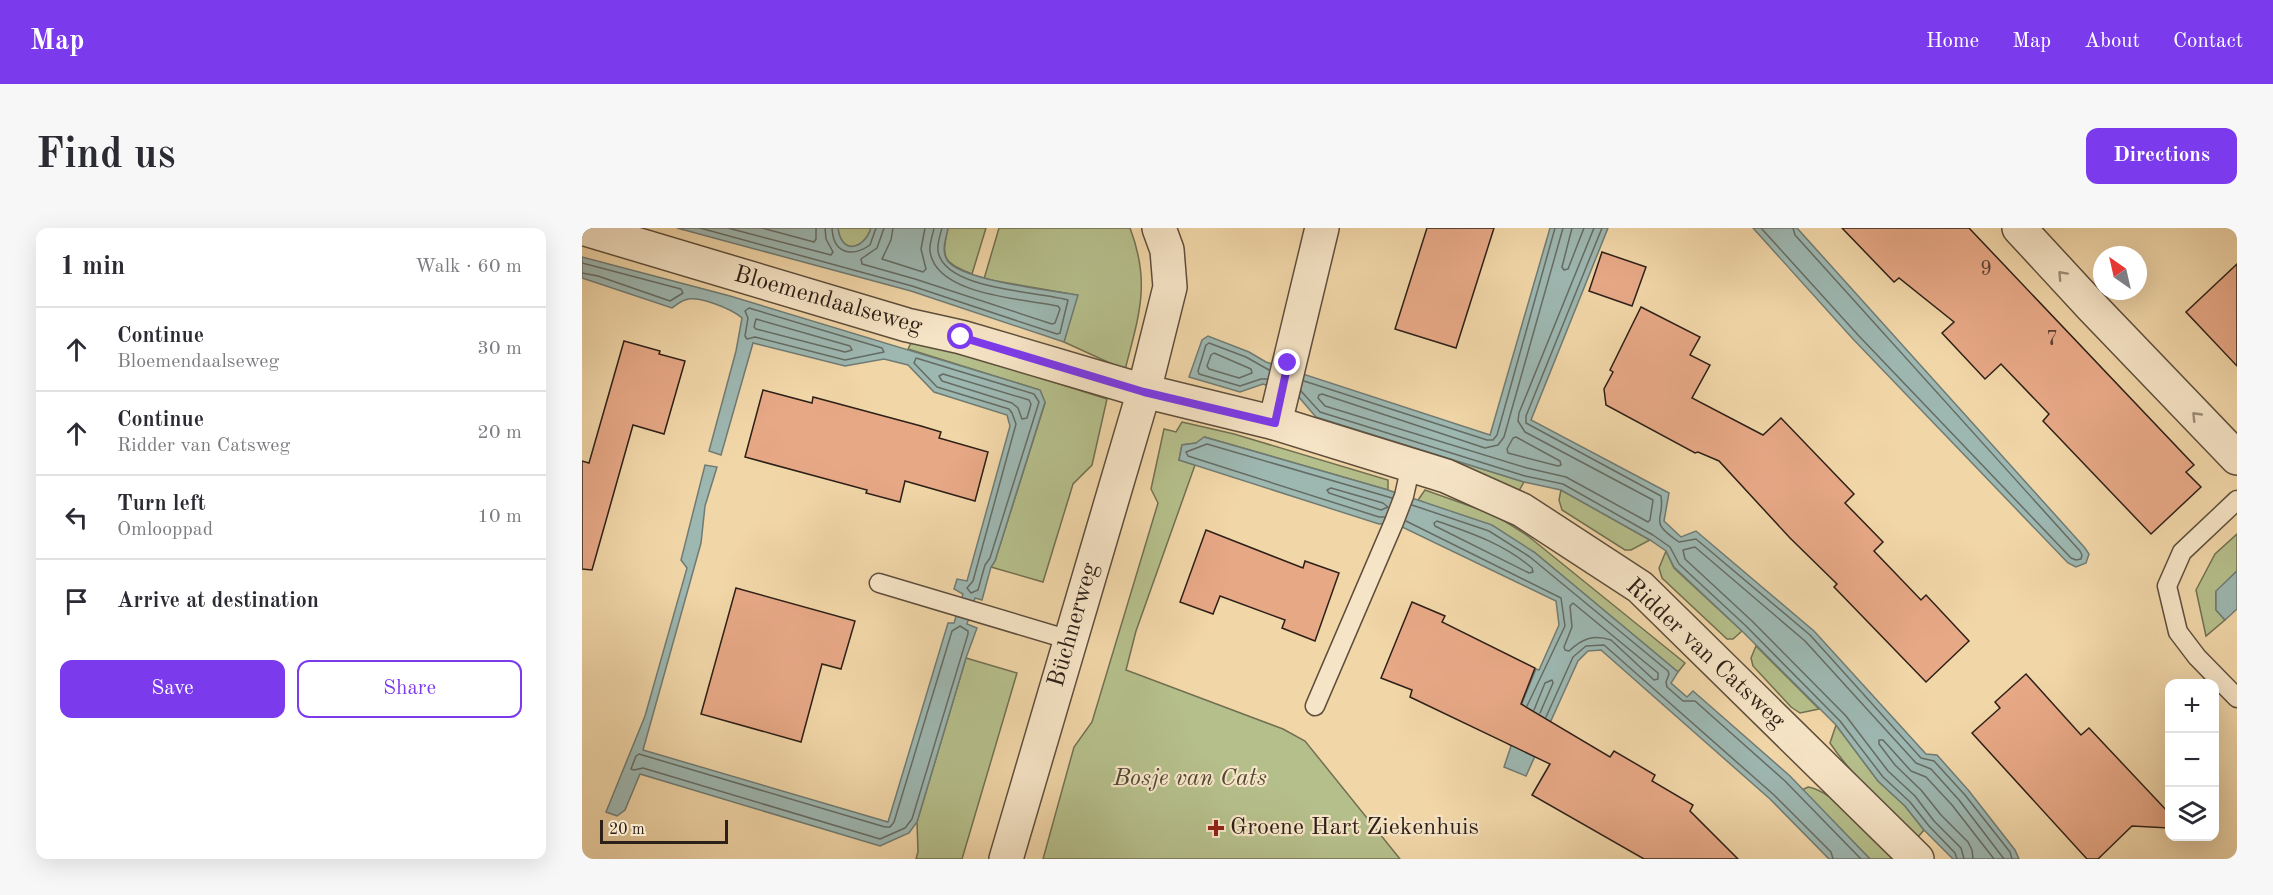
<!DOCTYPE html>
<html lang="en">
<head>
<meta charset="utf-8">
<style>
  :root { --surface:#fff; --page:#f7f7f7; --text:#2b2b33; --muted:#7c7c81; --line:#e1e1e2; --accent:#7c3aed }
  body { margin:0; font-family:"Old Standard TT",serif; background:var(--page); color:var(--text) }
  .controls { position:absolute; right:18px; bottom:18px; display:grid; overflow:hidden; border-radius:12px; box-shadow:0 6px 24px #0002 }
  .controls button { width:54px; height:54px; display:grid; place-items:center; padding:0; border:0; border-bottom:2px solid var(--line); background:var(--surface); color:var(--text); font:30px sans-serif }
  .compass { position:absolute; left:1511px; top:18px; width:54px; height:54px; border-radius:50%; background:var(--surface); box-shadow:0 6px 24px #0002; rotate:326deg }
  .scale { position:absolute; left:18px; bottom:15px; width:128px; box-sizing:border-box; padding-left:6px; border:3px solid #2d2018; border-top:0; font-size:16px; line-height:21px; white-space:nowrap; color:#2d2018; -webkit-text-stroke:4px #f6e4c6; paint-order:stroke }
  .stop { position:absolute; width:18px; height:18px; margin:-14px; border:4px solid #7c3aed; border-radius:50%; background:#fff }
  .stop.end { background:#7c3aed; border-color:#fff; box-shadow:0 2px 6px #0008 }
  .list { margin:0; padding:0; list-style:none }
  h2 { display:flex; justify-content:space-between; align-items:center; height:78px; margin:0; padding:0 24px; font-size:26px }
  h2 small { font-size:20px; font-weight:400; color:var(--muted) }
  .list li { display:grid; grid-template-columns:39px 1fr auto; gap:18px; align-items:center; box-sizing:border-box; height:84px; padding:0 24px; border-top:2px solid var(--line) }
  .list b { display:block; font-size:22px; white-space:nowrap }
  .list p { margin:0; font-size:20px; white-space:nowrap; color:var(--muted) }
  .list em { font-size:20px; font-style:normal; color:var(--muted) }
  .actions { display:flex; gap:12px; padding:18px 24px }
  .actions a { flex:1; padding:14px 0; border:2px solid var(--accent); border-radius:12px; text-align:center; font-size:21px; color:var(--accent) }
  .actions .main { background:var(--accent); color:#fff }
  .icon { flex:none; width:33px; height:33px; fill:none; stroke:currentColor; stroke-width:2; stroke-linecap:round; stroke-linejoin:round }
  .map { position:relative; flex:none; width:1655px; height:631px; overflow:hidden; border-radius:12px }
  header { display:flex; align-items:center; gap:36px; box-sizing:border-box; height:84px; padding:0 30px; background:var(--accent); color:#fff }
  header strong { font-size:28px }
  nav { display:flex; gap:33px; margin-inline-start:auto; font-size:21px }
  .intro { display:flex; align-items:center; justify-content:space-between; box-sizing:border-box; height:144px; padding:0 36px }
  h1 { margin:0; font-size:42px }
  .button { padding:15px 27px; border-radius:12px; background:var(--accent); color:#fff; font-size:21px; font-weight:700 }
  main { display:flex; gap:36px; padding:0 36px }
  aside { flex:1; background:var(--surface); border-radius:12px; box-shadow:0 6px 24px #0002 }
  .map>svg:first-child { display:block }
  .green { fill:#b5bf8b; stroke:#717052; stroke-width:1.5 }
  .water { fill:#9db7b1; stroke:#707b74; stroke-width:1.5 }
  .lines { fill:none; stroke-linecap:round; stroke-linejoin:round }
  .shore { stroke:#656c64; stroke-width:1.5 }
  .building { fill:#e7a886; stroke:#2d2018; stroke-width:1.5 }
  .lane-casing { stroke:#5e4e3c; stroke-width:21 }
  .street-casing { stroke:#5e4e3c; stroke-width:36 }
  .lane { stroke:#f6e4c6; stroke-width:18 }
  .street { stroke:#f6e4c6; stroke-width:33 }
  .oneway { stroke:#9c8c78 }
  .route { stroke:#7c3aed; stroke-width:8 }
  .poi-dot { fill:#8f2418; stroke:#f6e4c6; stroke-width:2 }
  .labels { text-anchor:middle; dominant-baseline:central; stroke-width:4.5; stroke-linejoin:round; paint-order:stroke }
  .number-label { font-size:21px; fill:#5c4234 }
  .street-label { font-size:24px; fill:#2d2018; stroke:#f6e4c6 }
  .park-label { font-size:24px; font-style:italic; fill:#4f4835; stroke:#f6e4c6 }
  .poi-label { font-size:24px; fill:#2d2018; stroke:#f6e4c6; text-anchor:start }
</style>
</head>
<body>
<header>
<strong>Map</strong>
<nav><a>Home</a><a>Map</a><a>About</a><a>Contact</a></nav>
</header>
<div class="intro"><h1>Find us</h1><a class="button">Directions</a></div>
<main>
<aside>
<h2>1 min<small>Walk · 60 m</small></h2>
<ul class="list">
<li><svg class="icon" aria-label="ahead" viewBox="0 0 24 24"><path d="M12 20V5M6 11l6-6 6 6"/></svg><div><b>Continue</b><p>Bloemendaalseweg</p></div><em>30 m</em></li>
<li><svg class="icon" aria-label="ahead" viewBox="0 0 24 24"><path d="M12 20V5M6 11l6-6 6 6"/></svg><div><b>Continue</b><p>Ridder van Catsweg</p></div><em>20 m</em></li>
<li><svg class="icon" aria-label="left" viewBox="0 0 24 24"><path d="M17 20v-9H6M10 6l-5 5 5 5"/></svg><div><b>Turn left</b><p>Omlooppad</p></div><em>10 m</em></li>
<li><svg class="icon" aria-label="arrive" viewBox="0 0 24 24"><path d="M6 21V4h12l-3 4 3 4H6"/></svg><div><b>Arrive at destination</b></div></li>
</ul>
<div class="actions"><a class="main">Save</a><a>Share</a></div>
</aside>
<div class="map">
<svg width="1655" height="631" viewBox="0 0 1655 631">
  <rect width="100%" height="100%" fill="#f1d6a8"/>
  <filter id="stains"><feTurbulence type="fractalNoise" baseFrequency=".00333" numOctaves="4"/><feColorMatrix values="0 0 0 0 .2 0 0 0 0 .09 0 0 0 0 .02 0 0 0 .5 -.17"/></filter>
  <radialGradient id="worn" r=".72"><stop offset=".6" stop-color="#630" stop-opacity="0"/><stop offset="1" stop-color="#630" stop-opacity=".3"/></radialGradient>
  <g class="green">
    <path d="M256 0H289C282 22 259 27 256 0Z"/>
    <path d="M366 0H404L390 46C361 34 359 31 366 0Z"/>
    <path d="M417 0H548C569 55 557 87 543 142L482 114 495 67 402 51Z"/>
    <polygon points="332,109 436,140 462,151 525,171 510,237 491,256 461,354 409,339 413,333 463,175 458,162 326,121"/>
    <polygon points="734,189 942,254 938,261 933,265 740,199"/>
    <polygon points="600,194 652,206 806,252 806,262 623,209 614,215 600,217 597,232 613,237 554,403 544,442 701,501 723,513 818,631 461,631 492,519 510,494 576,275 569,261 582,201 594,204"/>
    <polygon points="843,262 913,287 946,308 1103,435 1096,444 952,324 836,272"/>
    <polygon points="979,262 1068,312 1049,322 1043,322 980,282 977,272"/>
    <polygon points="1655,306 1655,343 1634,364 1634,382 1643,392 1624,408 1614,362 1633,326"/>
    <polygon points="1084,323 1092,340 1160,403 1151,411 1145,411 1080,350 1077,340"/>
    <polygon points="1174,418 1237,481 1218,485 1209,479 1171,438 1169,430"/>
    <polygon points="384,430 435,445 380,631 334,631 336,624 335,594"/>
    <path d="M1254 497 1296 553 1323 578 1342 602 1337 608 1331 606C1302 577 1271 549 1248 515Z"/>
    <path d="M1226 559C1253 563 1291 611 1312 631H1288L1220 562Z"/>
  </g>
  <g class="water">
    <path d="M95 0H256C259 27 282 22 289 0H366C364 11 359 22 365 32 377 52 471 63 496 67L482 114 329 63Z"/>
    <polygon points="968,0 1026,0 949,192 1087,265 1082,293 1099,309 1114,303 1232,403 1344,526 1355,527 1387,563 1433,622 1437,631 1371,631 1342,602 1323,578 1296,553 1254,497 1160,403 1092,339 1084,323 1068,312 979,262 942,254 734,189 715,167 681,156 658,164 607,149 620,112 626,108 667,124 684,134 908,207"/>
    <polygon points="1171,0 1215,0 1503,320 1507,326 1504,335 1494,339 1486,335 1271,111"/>
    <path d="M0 29 148 68 458 162 463 174 413 333 409 339 400 372 393 370 385 396 395 400 384 430 335 594 327 605 298 618 58 546 43 582 35 588 24 584 63 488 105 340 99 332 123 237 135 239 123 278 119 315 61 522 306 594 366 395H372L381 366 372 361 375 351 385 353 428 198 425 187 352 164 326 137 302 131 263 138 171 115 139 227 127 223 154 123 160 90C150 81 116 67 103 72 99 73 94 77 90 80L0 50Z"/>
    <polygon points="622,209 806,262 910,297 952,324 1096,444 1089,455 1105,469 1111,463 1208,548 1288,631 1247,631 1188,571 1019,422 1006,423 996,433 944,548 922,539 929,518 924,514 954,441 957,442 977,397 974,373 812,295 797,296 597,232 600,217 614,215"/>
    <polygon points="1655,343 1655,381 1643,392 1634,382 1634,363"/>
  </g>
  <g class="lines">
    <g class="shore">
      <path d="M118 0 330 58 475 106 478 105 486 72C455 63 362 62 356 23 355 16 358 7 360 0"/>
      <polyline points="146,0 249,27 251,24 244,11 243,0"/>
      <polyline points="180,0 232,14 234,11 234,0"/>
      <path d="M250 0C251 25 269 30 288 17L294 0"/>
      <path d="M302 0 295 20 279 31 280 36 333 51 470 96 473 95 478 81 476 78C441 71 353 67 348 23 347 15 351 7 352 0"/>
      <polyline points="311,0 309,12 300,31 341,44 344,41 339,21 343,0"/>
      <polyline points="981,0 922,209 916,217 903,220 740,166 737,167 736,170 743,178 945,240 984,249 1066,294 1068,292 1071,272 943,204 936,193 937,185 1012,0"/>
      <polyline points="990,0 980,39 982,42 986,41 1002,0"/>
      <path d="M1020 0 944 188V195L1079 268C1083 294 1065 292 1097 314L1114 311 1228 407 1339 530 1352 533 1383 567 1428 624 1430 631"/>
      <polyline points="1179,0 1276,107 1489,330 1494,332 1499,331 1500,327 1498,323 1213,7 1211,0"/>
      <polyline points="0,35 99,61 101,65 88,73 16,48 0,45"/>
      <polygon points="167,80 300,120 302,124 263,132 173,109 165,111 163,108 166,90 163,83"/>
      <polygon points="174,91 268,118 270,122 263,124 174,101 172,99"/>
      <polygon points="632,125 669,141 670,145 657,150 627,141 625,138 629,127"/>
      <polygon points="334,130 452,166 457,174 408,330 403,337 396,362 389,365 385,360 391,353 434,196 430,185 427,181 355,159 332,135"/>
      <polygon points="361,146 447,172 449,176 445,190 440,191 436,180 430,175 360,153 357,148"/>
      <polyline points="685,151 679,151 658,158 617,146 616,143 624,117 627,115 664,129 687,142"/>
      <polyline points="722,153 905,212 911,212 915,207 973,0"/>
      <polyline points="719,163 738,184 943,248 981,256 1071,307 1088,319 1097,336 1164,398 1258,493 1301,549 1328,574 1347,598 1373,625 1375,631"/>
      <polygon points="934,209 978,233 979,237 976,238 926,225 925,221 931,210"/>
      <polygon points="749,260 801,275 806,279 799,282 747,265 745,262"/>
      <polyline points="830,277 907,303 948,329 1086,443 1087,446 1084,454 1085,459 1101,473 1113,473 1203,553 1279,631"/>
      <polyline points="803,289 797,289 606,228 604,224 625,216 810,270"/>
      <polyline points="824,293 979,370 983,398 945,478"/>
      <path d="M855 293C889 305 922 316 950 340L951 344 947 345 853 298 852 295Z"/>
      <path d="M991 375 1076 445V451L1072 452 1029 412C1011 406 1000 411 987 423L983 422 982 419 990 399 988 378Z"/>
      <polygon points="378,398 386,403 386,406 330,591 323,600 298,611 61,540 52,542 49,541 54,528 57,526 303,599 308,599 312,594 370,403"/>
      <polyline points="952,482 963,455 970,452 971,455 958,485"/>
      <polyline points="964,489 991,429 1004,418 1022,417 1192,567 1249,624 1251,631"/>
      <polyline points="1382,631 1379,620 1352,593 1333,568 1306,543 1264,488 1170,393 1103,331 1101,322 1113,319 1223,413 1334,535 1349,541 1377,572 1422,631"/>
      <polyline points="1391,631 1390,622 1386,614 1359,587 1339,562 1313,537 1297,516 1297,512 1301,512 1329,543 1344,549 1370,577 1412,631"/>
    </g>
  </g>
  <g class="building">
    <polygon points="845,0 912,0 874,120 813,101"/>
    <polygon points="1260,0 1387,0 1612,237 1604,244 1619,259 1569,306 1461,193 1467,186 1419,136 1403,151 1360,105 1372,94 1317,50 1312,54"/>
    <polygon points="1020,24 1064,39 1050,78 1007,63"/>
    <polygon points="1655,36 1655,138 1604,84"/>
    <polygon points="1059,79 1118,109 1108,127 1128,137 1110,170 1181,207 1199,190 1272,266 1263,275 1301,314 1292,323 1339,372 1344,367 1387,413 1344,454 1252,359 1255,356 1208,310 1137,233 1116,224 1113,225 1024,177 1022,161 1031,144 1028,142"/>
    <polygon points="42,113 78,123 77,126 103,133 82,206 51,197 10,342 0,341 0,233 7,235"/>
    <polygon points="181,162 230,175 231,169 339,198 359,204 357,210 406,224 393,273 323,253 318,274 284,265 285,262 163,229"/>
    <polygon points="624,302 721,340 723,333 757,345 733,413 700,400 703,392 638,368 631,386 598,374"/>
    <polygon points="154,360 273,393 259,441 240,436 219,514 119,486"/>
    <polygon points="830,374 863,388 860,394 953,440 939,476 1028,529 1032,523 1073,547 1070,553 1111,577 1108,583 1156,631 1062,631 950,567 968,536 828,469 830,462 799,450"/>
    <polygon points="1444,446 1499,507 1507,500 1587,585 1587,600 1550,598 1516,631 1505,631 1390,505 1418,480 1413,474"/>
  </g>
  <g class="lines">
    <defs>
      <g id="lane">
        <polyline points="1655,272 1600,324 1585,358 1596,404 1615,429 1655,470"/>
        <polyline points="297,355 488,412"/>
        <polyline points="733,478 812,294 822,268 829,237"/>
      </g>
      <g id="street">
        <polyline points="0,0 325,97 379,109 562,163 693,195 864,248 940,282 1058,359 1335,631"/>
        <polyline points="1437,0 1510,79 1655,230"/>
        <polyline points="693,195 740,0"/>
        <polyline points="424,631 562,163 588,59 585,22 577,0"/>
      </g>
    </defs>
    <use href="#lane" class="lane-casing"/>
    <use href="#street" class="street-casing"/>
    <use href="#lane" class="lane"/>
    <use href="#street" class="street"/>
  </g>
  <defs><path id="oneway-chevron" d="M-2-3.5L2.5 0L-2 3.5" fill="none" stroke-width="1.6" stroke-linecap="round" stroke-linejoin="round" transform="scale(1.5)"/></defs>
  <g class="oneway">
    <use href="#oneway-chevron" transform="translate(1480 47) rotate(-133)"/>
    <use href="#oneway-chevron" transform="translate(1614 188) rotate(-134)"/>
  </g>
  <g class="lines">
    <polyline class="route" points="379,109 562,164 693,195 706,135"/>
  </g>
  <path class="poi-dot" d="M631 591h6v6h6v6h-6v6h-6v-6h-6v-6h6z"/>
  <g class="labels">
    <g class="number-label">
      <text x="1404" y="41">9</text>
      <text x="1470" y="111">7</text>
    </g>
    <g class="street-label">
      <text transform="translate(246 73) rotate(16)">Bloemendaalseweg</text>
      <text transform="translate(492 397) rotate(-74)">Büchnerweg</text>
      <text transform="translate(1123 426) rotate(43)">Ridder van Catsweg</text>
    </g>
    <g class="park-label">
      <text x="608" y="551">Bosje van Cats</text>
    </g>
    <g class="poi-label">
      <text x="648" y="600">Groene Hart Ziekenhuis</text>
    </g>
  </g>
  <rect width="100%" height="100%" filter="url(#stains)"/>
  <rect width="100%" height="100%" fill="url(#worn)"/>
</svg>
<div class="controls">
<button>+</button>
<button>−</button>
<button><svg class="icon" aria-label="layers" viewBox="0 0 24 24"><path d="M12 4l9 5-9 5-9-5zM3 14l9 5 9-5"/></svg></button>
</div>
<svg class="compass" viewBox="-18 -18 36 36"><path d="M0-13l5 13h-10z" fill="#e53935"/><path d="M0 13l5-13h-10z" fill="#7c7c81"/></svg>
<div class="scale">20 m</div>
<div class="stop" style="left:379px;top:109px"></div>
<div class="stop end" style="left:706px;top:135px"></div>
</div>
</main>
</body>
</html>
